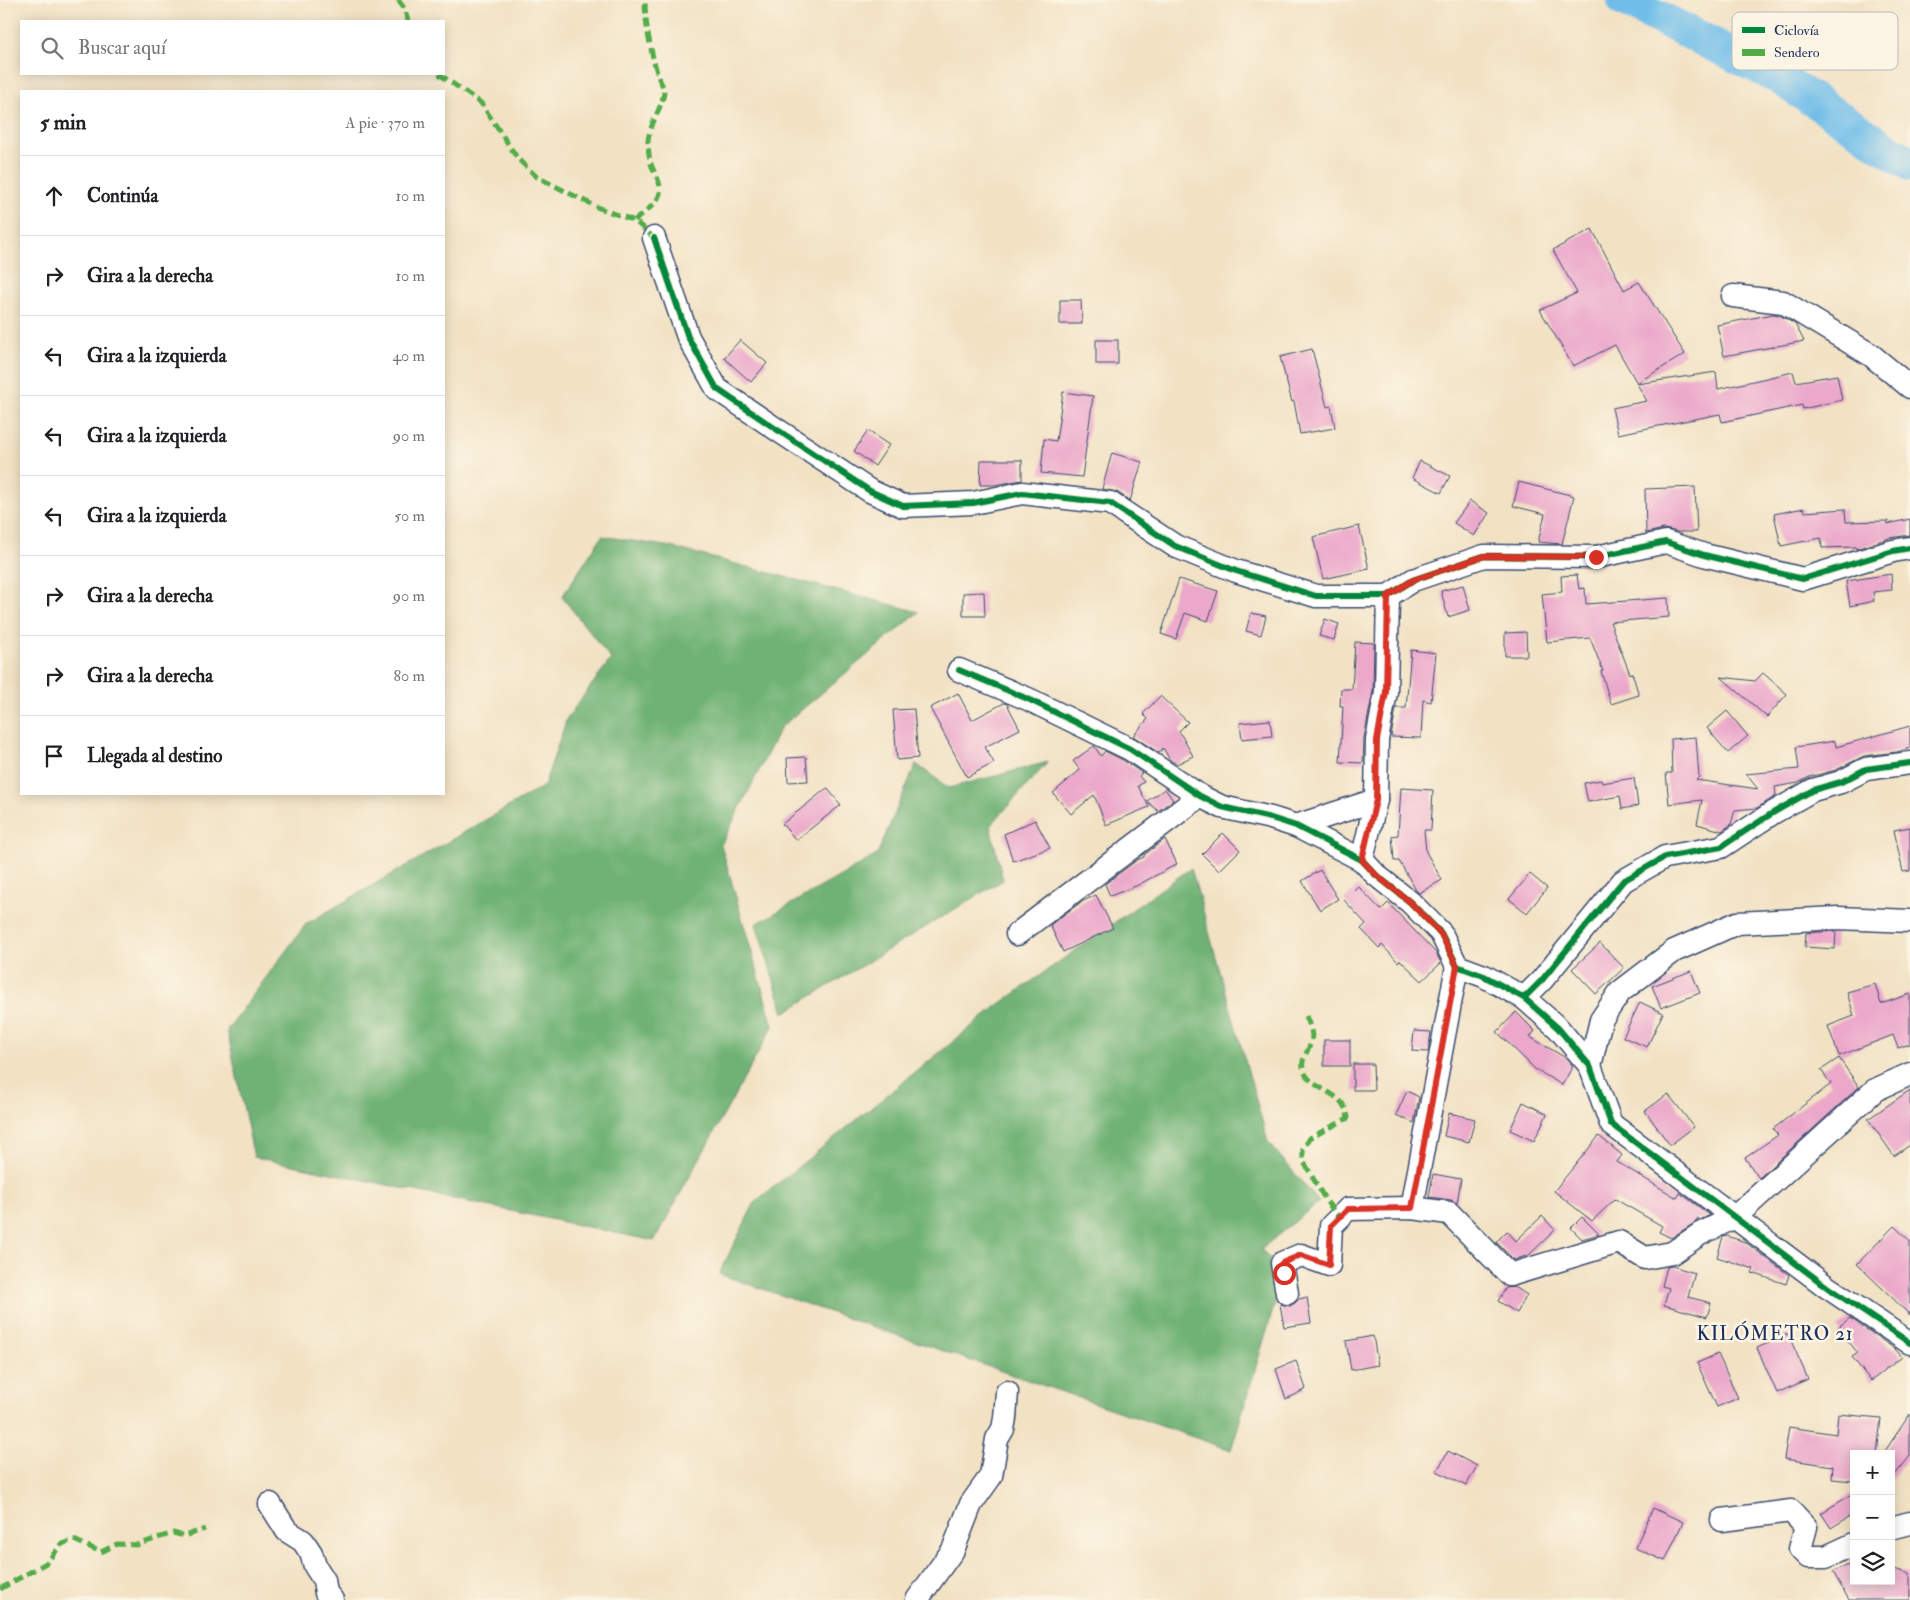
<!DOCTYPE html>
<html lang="es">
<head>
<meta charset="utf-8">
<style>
  :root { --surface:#fff; --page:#f2f2f2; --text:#202124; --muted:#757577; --line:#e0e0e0 }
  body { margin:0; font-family:"IM FELL Double Pica",serif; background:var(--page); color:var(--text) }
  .controls { position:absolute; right:15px; bottom:15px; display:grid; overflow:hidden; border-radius:0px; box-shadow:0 2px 12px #0003 }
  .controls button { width:45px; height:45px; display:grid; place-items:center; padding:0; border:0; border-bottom:1px solid var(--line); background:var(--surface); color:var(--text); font:25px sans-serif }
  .stop { position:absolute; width:15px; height:15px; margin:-11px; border:4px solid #d93025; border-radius:50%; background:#fff }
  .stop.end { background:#d93025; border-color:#fff; box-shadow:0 1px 5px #0008 }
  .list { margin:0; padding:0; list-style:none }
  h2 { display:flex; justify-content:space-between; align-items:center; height:65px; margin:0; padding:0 20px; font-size:21px }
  h2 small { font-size:16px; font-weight:400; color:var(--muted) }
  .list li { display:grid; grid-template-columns:32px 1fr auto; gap:15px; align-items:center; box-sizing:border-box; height:80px; padding:0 20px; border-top:1px solid var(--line) }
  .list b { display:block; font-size:19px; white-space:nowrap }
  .list em { font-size:16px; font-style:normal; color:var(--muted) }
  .icon { flex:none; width:28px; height:28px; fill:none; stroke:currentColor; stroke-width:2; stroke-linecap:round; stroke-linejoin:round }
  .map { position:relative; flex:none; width:1910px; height:1600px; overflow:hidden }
  .search { position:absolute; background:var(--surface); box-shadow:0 2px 12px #0003; left:20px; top:20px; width:425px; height:55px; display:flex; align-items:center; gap:12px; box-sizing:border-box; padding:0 18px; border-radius:0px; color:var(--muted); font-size:19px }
  .panel { position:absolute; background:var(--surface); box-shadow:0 2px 12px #0003; left:20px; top:90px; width:425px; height:705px; border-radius:0px }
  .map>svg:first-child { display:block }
  .forest { fill:#70b274; stroke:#467069 }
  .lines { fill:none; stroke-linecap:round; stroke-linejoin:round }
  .river { stroke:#6fbde9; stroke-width:34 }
  .building { fill:#eba8ca }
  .minor-casing { stroke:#3b4a6d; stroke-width:25 }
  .minor { stroke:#fff; stroke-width:22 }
  .quiet { stroke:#52ab49; stroke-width:5; stroke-dasharray:10 5; stroke-linecap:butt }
  .cycleway-casing { stroke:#fcf5e5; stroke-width:9 }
  .cycleway { stroke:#00873e; stroke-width:6 }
  .route { stroke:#d93025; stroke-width:6 }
  .labels { text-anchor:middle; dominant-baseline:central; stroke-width:5; stroke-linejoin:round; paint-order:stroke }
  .quarter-label { font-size:19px; letter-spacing:1px; fill:#1b2f5e; stroke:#fcf5e5 }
  .key { fill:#fcf5e5; stroke:#b8babc; stroke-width:1 }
  .key-label { font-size:14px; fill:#1b2f5e }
</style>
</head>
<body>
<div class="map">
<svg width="1910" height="1600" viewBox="0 0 1910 1600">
  <rect width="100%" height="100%" fill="#fcf5e5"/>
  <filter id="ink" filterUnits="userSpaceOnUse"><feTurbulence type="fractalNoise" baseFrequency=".02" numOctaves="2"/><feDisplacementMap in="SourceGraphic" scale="10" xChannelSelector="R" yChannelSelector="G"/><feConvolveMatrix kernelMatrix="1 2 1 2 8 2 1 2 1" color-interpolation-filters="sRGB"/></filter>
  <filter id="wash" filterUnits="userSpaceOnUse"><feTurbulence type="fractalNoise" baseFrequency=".0096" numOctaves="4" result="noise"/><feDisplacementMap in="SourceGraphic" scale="20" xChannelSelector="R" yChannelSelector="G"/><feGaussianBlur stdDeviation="1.12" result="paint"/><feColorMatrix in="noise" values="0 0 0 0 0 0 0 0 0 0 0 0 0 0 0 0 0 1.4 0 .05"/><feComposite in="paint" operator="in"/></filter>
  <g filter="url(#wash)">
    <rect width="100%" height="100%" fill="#f2e2c4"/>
    <g class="forest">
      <polygon points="602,536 671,547 919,612 781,727 721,845 773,1026 654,1241 254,1157 227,1030 306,924 544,786 567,718 611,659 562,597"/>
      <polygon points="1048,762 990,826 1003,880 784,1013 756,924 877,855 916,764 949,788"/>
      <polygon points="1191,868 1268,1142 1319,1202 1261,1249 1284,1273 1231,1450 719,1274 755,1202 997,1006"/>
    </g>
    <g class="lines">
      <polyline class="river" points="1624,0 1778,77 1910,164"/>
    </g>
    <g id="blocks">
      <g class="building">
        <polygon points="1592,229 1624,290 1639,282 1685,354 1637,383 1615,345 1573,366 1540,310 1577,293 1553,250"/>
        <polygon points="1060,300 1081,300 1082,324 1060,324"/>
        <polygon points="1773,314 1779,315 1795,324 1804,341 1724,356 1717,325"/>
        <polygon points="740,340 767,363 751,382 724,358"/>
        <rect x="1096" y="340" width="22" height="24"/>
        <polygon points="1312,349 1327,407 1331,406 1335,428 1300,434 1294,401 1292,402 1280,357"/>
        <polygon points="1716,372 1718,389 1793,372 1796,382 1837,375 1842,400 1803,409 1802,405 1722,422 1720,414 1618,434 1612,408 1647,401 1637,384"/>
        <polygon points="1063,392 1093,396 1082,477 1041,473 1044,439 1056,441"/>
        <polygon points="868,431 889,445 875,466 854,451"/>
        <polygon points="1112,453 1142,462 1130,501 1117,492 1102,489"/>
        <polygon points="981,460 1022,460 1022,480 994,485 980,485"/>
        <polygon points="1420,461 1450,476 1441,493 1412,478"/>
        <polygon points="1519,482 1574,496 1562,544 1538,542 1545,514 1513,506"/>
        <polygon points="1695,487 1697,532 1678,532 1664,529 1646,533 1645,489"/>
        <polygon points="1470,501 1489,513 1474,536 1454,523"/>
        <polygon points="1804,508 1805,512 1845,509 1846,522 1888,521 1888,524 1910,519 1910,535 1889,538 1856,549 1856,547 1822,548 1821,538 1781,546 1774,514"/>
        <polygon points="1359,526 1369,569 1323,579 1313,537"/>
        <polygon points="1891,574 1892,590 1873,592 1874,601 1850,606 1846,581"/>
        <polygon points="1577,575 1579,589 1585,588 1586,604 1668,598 1669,617 1610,622 1630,674 1632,673 1639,695 1611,704 1601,671 1603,671 1590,638 1547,642 1542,594 1562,592 1561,576"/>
        <polygon points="1179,579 1218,591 1208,621 1185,613 1176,639 1161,634"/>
        <polygon points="1463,585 1470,610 1448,617 1441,591"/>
        <polygon points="984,592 985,616 963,616 963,593"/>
        <polygon points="1251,613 1266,616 1261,635 1246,631"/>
        <polygon points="1325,619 1339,624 1334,640 1319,636"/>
        <polygon points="1526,632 1527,656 1505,656 1505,633"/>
        <polygon points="1355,642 1374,643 1373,691 1364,738 1363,763 1340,762 1343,706 1340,706 1341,689 1352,689"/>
        <polygon points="1411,650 1436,653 1431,702 1423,700 1421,738 1391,737 1396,708 1406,708"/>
        <polygon points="1763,673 1787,694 1767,717 1721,677 1755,681"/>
        <polygon points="958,693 972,720 1004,703 1007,704 1020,729 985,747 994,763 967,777 930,708"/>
        <polygon points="1160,696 1188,722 1179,731 1193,756 1177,764 1170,760 1163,748 1159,753 1133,736 1148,719 1143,714"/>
        <polygon points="914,709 918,758 897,760 893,710"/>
        <polygon points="1727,711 1748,736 1728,753 1707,728"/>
        <polygon points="1270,720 1272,736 1242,739 1240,723"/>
        <polygon points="1910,726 1910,748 1897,752 1864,756 1836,770 1809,777 1798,783 1775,787 1776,796 1757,808 1735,810 1731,824 1722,831 1697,824 1702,800 1669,804 1666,773 1672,773 1671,739 1696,737 1699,777 1696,780 1758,789 1746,774 1799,769 1796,747 1835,741 1836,747"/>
        <polygon points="1094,746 1101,756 1105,751 1123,760 1142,773 1139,776 1144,782 1138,786 1149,807 1106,825 1094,795 1071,814 1053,793 1080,770 1073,761"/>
        <polygon points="806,757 808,781 788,782 787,758"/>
        <polygon points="1634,778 1638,806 1622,809 1620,796 1588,802 1584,783 1601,780 1602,783"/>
        <polygon points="827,788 841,805 796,840 782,824"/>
        <polygon points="1401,788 1433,790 1431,830 1424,830 1426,852 1442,880 1419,893 1416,890 1399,861 1394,861 1392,836 1398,835"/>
        <polygon points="1165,789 1173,800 1158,811 1147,801"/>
        <polygon points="1035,820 1050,848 1013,861 1004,834"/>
        <polygon points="1910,827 1910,871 1903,872 1894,830"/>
        <polygon points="1223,833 1240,850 1219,871 1202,854"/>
        <polygon points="1165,839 1177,864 1136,886 1110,896 1105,884 1137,860 1144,857 1144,855"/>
        <polygon points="1320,870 1338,899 1320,910 1302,881"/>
        <polygon points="1530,874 1547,888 1527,913 1509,899"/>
        <polygon points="1358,886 1381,910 1388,903 1436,953 1441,963 1422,981 1400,960 1398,962 1382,945 1379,948 1361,929 1366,924 1344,900"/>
        <polygon points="1096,895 1113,928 1063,952 1050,925 1081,902"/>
        <polygon points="1836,931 1835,949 1805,947 1806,933"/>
        <polygon points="1600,943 1624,968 1596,994 1572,969"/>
        <polygon points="1691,971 1700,993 1661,1008 1652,986"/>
        <polygon points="1875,984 1881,1004 1910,994 1910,1044 1898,1048 1893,1035 1839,1056 1828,1026 1854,1016 1847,992"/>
        <polygon points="1640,1002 1663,1013 1647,1047 1623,1037"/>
        <polygon points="1516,1012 1535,1031 1530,1037 1566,1058 1573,1066 1562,1085 1535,1069 1497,1032"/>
        <polygon points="1414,1031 1431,1032 1428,1052 1412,1051"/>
        <rect x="1324" y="1040" width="26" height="26"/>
        <polygon points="1839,1058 1859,1087 1759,1178 1745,1158 1778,1135 1773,1129 1831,1084 1821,1070"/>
        <polygon points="1353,1064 1373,1064 1374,1090 1353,1090"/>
        <polygon points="1910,1090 1910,1145 1894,1156 1868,1119"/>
        <polygon points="1407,1091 1419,1097 1414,1123 1396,1115"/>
        <polygon points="1668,1094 1694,1127 1670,1145 1645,1111"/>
        <polygon points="1523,1102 1547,1114 1534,1141 1510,1130"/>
        <polygon points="1449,1113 1475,1119 1469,1142 1444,1136"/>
        <polygon points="1599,1136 1622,1155 1617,1162 1677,1198 1680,1193 1710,1215 1700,1220 1698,1218 1696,1222 1671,1238 1659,1232 1662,1226 1615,1199 1592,1221 1554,1191"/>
        <polygon points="1433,1174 1461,1179 1457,1203 1451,1200 1429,1197"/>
        <polygon points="1542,1216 1555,1230 1529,1255 1514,1260 1496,1242 1507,1231 1516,1241"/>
        <polygon points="1582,1217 1599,1234 1582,1239 1571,1228"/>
        <polygon points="1894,1226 1910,1241 1910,1315 1857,1264"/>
        <polygon points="1727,1236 1745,1242 1789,1275 1786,1284 1752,1273 1754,1269 1717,1257 1723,1237"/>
        <polygon points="1672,1266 1695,1273 1688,1297 1711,1303 1707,1317 1664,1305 1669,1288 1662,1286 1667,1267"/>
        <polygon points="1515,1287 1527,1295 1517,1313 1498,1301 1506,1288"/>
        <polygon points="1307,1297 1311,1323 1284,1327 1280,1304 1290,1306 1295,1303 1299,1299"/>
        <polygon points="1850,1318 1895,1349 1902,1357 1871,1381 1852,1357 1858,1353 1837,1328"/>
        <polygon points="1788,1334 1808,1379 1777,1393 1757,1348"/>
        <polygon points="1373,1336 1378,1365 1351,1370 1346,1341"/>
        <polygon points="1718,1354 1738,1398 1717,1407 1697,1363"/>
        <polygon points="1296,1361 1306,1389 1286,1399 1276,1369"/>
        <polygon points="1838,1414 1881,1418 1877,1454 1854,1454 1854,1481 1832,1479 1833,1466 1784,1459 1789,1427 1836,1434"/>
        <polygon points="1910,1414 1910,1456 1891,1480 1891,1454 1883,1454"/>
        <polygon points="1448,1451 1477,1466 1466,1486 1437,1471"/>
        <polygon points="1854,1493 1854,1514 1831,1528 1821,1513"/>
        <polygon points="1653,1508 1683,1522 1665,1561 1635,1548"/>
        <polygon points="1854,1561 1854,1581 1891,1581 1891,1568 1910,1574 1910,1600 1849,1600 1833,1572"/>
      </g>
    </g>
  </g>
  <g filter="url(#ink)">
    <use href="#blocks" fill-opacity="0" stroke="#3b4a6d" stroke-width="1"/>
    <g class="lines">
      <defs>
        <g id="minor">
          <polyline points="654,238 688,337 717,389 773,427 870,491 903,506 973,503 1022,493 1110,503 1175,546 1236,571 1316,596 1388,596 1413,580 1484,556 1596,557 1666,542 1704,555 1803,579 1893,551 1910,548"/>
          <polyline points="1733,296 1783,302 1871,355 1910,387"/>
          <polyline points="959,670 1028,699 1130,749 1200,796 1222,807 1271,818 1296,826 1362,860 1376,875 1410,902 1441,933 1457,966 1484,976 1524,998 1558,1028 1590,1066 1611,1124 1827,1287 1910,1343"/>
          <polyline points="1296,826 1376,800"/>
          <polyline points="1362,860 1376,800 1377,740 1386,692 1388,596"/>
          <polyline points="1017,934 1200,796"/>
          <polyline points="1524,998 1542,980 1623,881 1665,857 1721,847 1771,814 1813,790 1841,782 1866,769 1910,763"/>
          <polyline points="1590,1066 1601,1020 1620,992 1674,951 1737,923 1838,918 1910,921"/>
          <polyline points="1412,1208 1457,966"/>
          <polyline points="1287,1293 1282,1263 1301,1255 1329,1265 1331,1226 1348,1209 1412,1208 1449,1213 1510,1275 1619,1242 1645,1258 1672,1253 1700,1234 1735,1217 1875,1090 1910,1074"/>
          <polyline points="270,1504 287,1531 303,1541 311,1553 315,1566 324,1580 326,1593 332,1600"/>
          <polyline points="1722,1520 1791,1511 1806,1527 1800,1549 1808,1557 1826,1557 1854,1544"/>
          <polyline points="1891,1528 1910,1523"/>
          <polyline points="917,1600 953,1550 971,1504 991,1476 997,1439 1003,1429 1005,1418 1007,1392"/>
        </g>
      </defs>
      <use href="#minor" class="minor-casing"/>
      <use href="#minor" class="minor"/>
      <g class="quiet">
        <polyline points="398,0 404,8 408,21"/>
        <polyline points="439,74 481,103 518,159 537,177 599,208 635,221 654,238"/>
        <path d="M635 221C643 211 656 207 660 193 662 183 654 173 651 164 649 156 648 149 648 141 649 125 665 102 664 90 663 85 659 80 658 76 651 52 645 25 645 0"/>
        <path d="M1306 1016C1309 1024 1314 1034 1311 1042 1308 1054 1297 1061 1306 1075 1318 1093 1344 1091 1348 1118L1310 1138 1303 1149V1160L1309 1171 1326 1201 1340 1218"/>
        <polyline points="0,1589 46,1563 62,1544 74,1540 101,1552 117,1544 137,1545 173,1533 184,1536 205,1529"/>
      </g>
      <defs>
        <g id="cycleway">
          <polyline points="654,238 688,337 717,389 773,427 870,491 903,506 973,503 1022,493 1110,503 1175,546 1236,571 1316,596 1388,596 1413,580 1484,556 1596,557 1666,542 1704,555 1803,579 1893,551 1910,548"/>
          <polyline points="959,670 1028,699 1130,749 1200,796 1222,807 1271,818 1296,826 1362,860 1376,875 1410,902 1441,933 1457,966 1484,976 1524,998 1558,1028 1590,1066 1611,1124 1827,1287 1910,1343"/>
          <polyline points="1524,998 1542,980 1623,881 1665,857 1721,847 1771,814 1813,790 1841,782 1866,769 1910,763"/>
        </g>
      </defs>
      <use href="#cycleway" class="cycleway-casing"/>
      <use href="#cycleway" class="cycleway"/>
    </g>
  </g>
  <g class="lines" filter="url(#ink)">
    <polyline class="route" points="1284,1273 1282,1263 1301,1255 1329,1265 1331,1226 1348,1209 1412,1208 1457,966 1441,934 1410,902 1376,875 1362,860 1376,800 1377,740 1386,692 1388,596 1413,580 1484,556 1596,557"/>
  </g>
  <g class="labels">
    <g class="quarter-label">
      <text x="1775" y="1334">KILÓMETRO 21</text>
    </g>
  </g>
  <rect x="1732" y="12" width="166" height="58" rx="8" class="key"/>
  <rect x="1742" y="27" width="23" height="6" fill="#00873e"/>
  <rect x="1742" y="49" width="23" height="7" fill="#52ab49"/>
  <g class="key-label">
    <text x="1774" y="35">Ciclovía</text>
    <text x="1774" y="57">Sendero</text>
  </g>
</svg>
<div class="controls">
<button>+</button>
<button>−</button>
<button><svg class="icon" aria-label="layers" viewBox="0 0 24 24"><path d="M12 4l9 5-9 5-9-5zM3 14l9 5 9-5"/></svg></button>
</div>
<div class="stop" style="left:1284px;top:1273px"></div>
<div class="stop end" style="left:1596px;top:557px"></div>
<div class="search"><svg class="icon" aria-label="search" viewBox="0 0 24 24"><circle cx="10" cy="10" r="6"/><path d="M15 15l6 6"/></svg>Buscar aquí</div>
<section class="panel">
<h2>5 min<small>A pie · 370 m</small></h2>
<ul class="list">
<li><svg class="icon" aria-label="ahead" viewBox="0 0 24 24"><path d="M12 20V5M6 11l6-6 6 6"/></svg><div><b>Continúa</b></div><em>10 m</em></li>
<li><svg class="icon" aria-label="right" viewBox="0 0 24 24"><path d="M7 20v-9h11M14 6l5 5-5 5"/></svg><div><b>Gira a la derecha</b></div><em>10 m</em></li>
<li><svg class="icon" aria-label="left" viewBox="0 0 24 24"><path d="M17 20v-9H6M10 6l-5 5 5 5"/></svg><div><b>Gira a la izquierda</b></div><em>40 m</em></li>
<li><svg class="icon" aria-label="left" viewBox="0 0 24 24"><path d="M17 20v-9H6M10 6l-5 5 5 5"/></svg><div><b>Gira a la izquierda</b></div><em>90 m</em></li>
<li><svg class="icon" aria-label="left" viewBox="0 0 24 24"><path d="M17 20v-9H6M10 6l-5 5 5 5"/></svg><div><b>Gira a la izquierda</b></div><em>50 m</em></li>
<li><svg class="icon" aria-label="right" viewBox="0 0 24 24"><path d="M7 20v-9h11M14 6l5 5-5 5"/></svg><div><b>Gira a la derecha</b></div><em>90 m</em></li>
<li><svg class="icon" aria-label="right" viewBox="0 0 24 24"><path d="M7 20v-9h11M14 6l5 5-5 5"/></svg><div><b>Gira a la derecha</b></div><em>80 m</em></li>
<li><svg class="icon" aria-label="arrive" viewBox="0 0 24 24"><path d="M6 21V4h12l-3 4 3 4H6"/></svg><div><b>Llegada al destino</b></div></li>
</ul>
</section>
</div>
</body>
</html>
